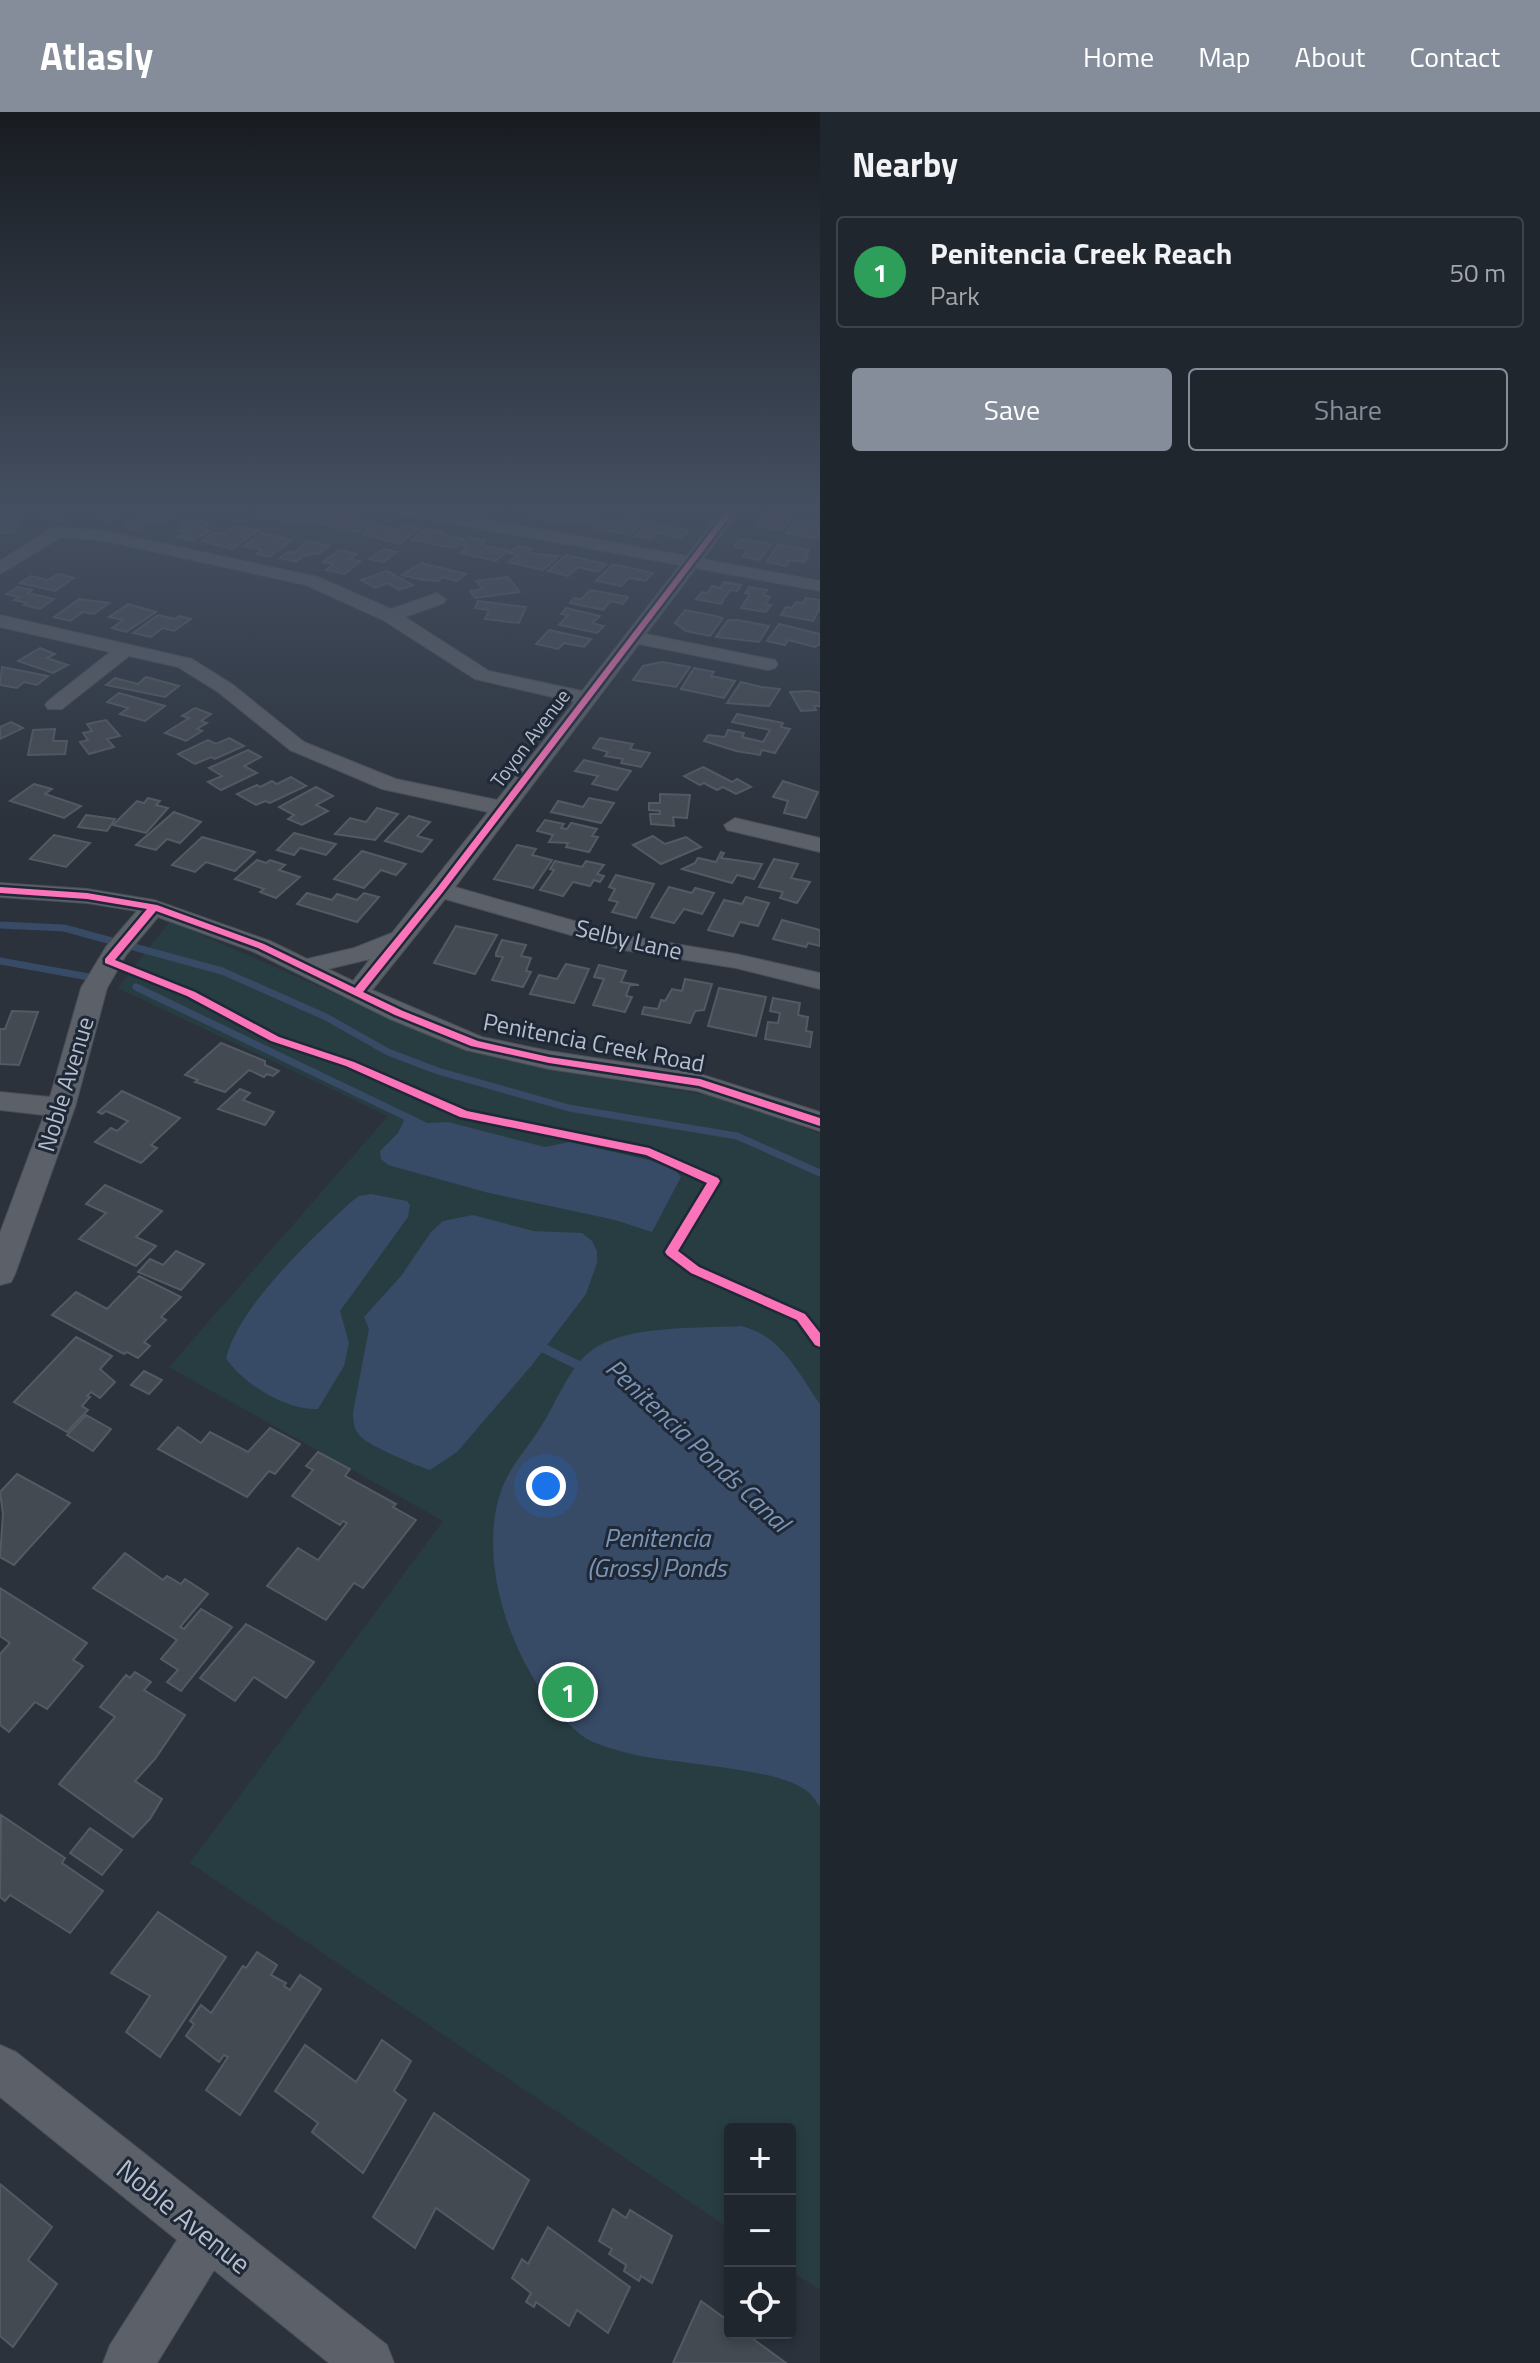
<!DOCTYPE html>
<html lang="en">
<head>
<meta charset="utf-8">
<style>
  :root { --surface:#20262d; --page:#2d3239; --text:#f1f3f6; --muted:#a2a5aa; --line:#3d4349; --accent:#858d9a }
  body { margin:0; font-family:"Titillium Web",sans-serif; background:var(--page); color:var(--text) }
  .controls { position:absolute; right:24px; bottom:24px; display:grid; overflow:hidden; border-radius:8px; box-shadow:0 4px 12px #0003 }
  .controls button { width:72px; height:72px; display:grid; place-items:center; padding:0; border:0; border-bottom:2px solid var(--line); background:var(--surface); color:var(--text); font:40px sans-serif }
  .you { position:absolute; left:546px; top:1374px; width:28px; height:28px; margin:-20px; border:6px solid #fff; border-radius:50%; background:#1a73e8; box-shadow:0 0 0 12px #1a73e833 }
  .badge { display:grid; place-items:center; width:52px; height:52px; border-radius:50%; background:var(--accent); color:#fff; font-size:26px; font-weight:700 }
  .pin { position:absolute; translate:-50% -50%; border:4px solid #fff; box-shadow:0 2px 8px #0006 }
  .list { margin:0; padding:0; list-style:none }
  h2 { display:flex; justify-content:space-between; align-items:center; height:104px; margin:0; padding:0 32px; font-size:34px }
  h2 small { font-size:26px; font-weight:400; color:var(--muted) }
  .list li { display:grid; grid-template-columns:52px 1fr auto; gap:24px; align-items:center; box-sizing:border-box; height:112px; margin:0 16px 16px; padding:0 16px; border:2px solid var(--line); border-radius:8px }
  .list b { display:block; font-size:30px; white-space:nowrap }
  .list p { margin:0; font-size:26px; white-space:nowrap; color:var(--muted) }
  .list em { font-size:26px; font-style:normal; color:var(--muted) }
  .actions { display:flex; gap:16px; padding:24px 32px }
  .actions a { flex:1; padding:18px 0; border:2px solid var(--accent); border-radius:8px; text-align:center; font-size:28px; color:var(--accent) }
  .actions .main { background:var(--accent); color:#fff }
  .icon { flex:none; width:44px; height:44px; fill:none; stroke:currentColor; stroke-width:2; stroke-linecap:round; stroke-linejoin:round }
  .map { position:relative; flex:none; width:820px; height:2251px; overflow:hidden }
  header { display:flex; align-items:center; gap:48px; box-sizing:border-box; height:112px; padding:0 40px; background:var(--accent); color:#fff }
  header strong { font-size:38px }
  nav { display:flex; gap:44px; margin-inline-start:auto; font-size:28px }
  main { display:flex }
  aside { flex:1; background:var(--surface) }
  .map>svg:first-child { display:block }
  .green { fill:#283d42 }
  .water { fill:#374a66 }
  .lines { fill:none; stroke-linecap:round; stroke-linejoin:round }
  .stream-far1 { stroke:#374a66; stroke-width:7 }
  .stream { stroke:#374a66; stroke-width:9 }
  .building { fill:#444a52; stroke:#535a63; stroke-width:2 }
  .minor-casing { stroke:#4a4e56; stroke-width:2 }
  .minor { fill:#5c6068; fill-rule:evenodd }
  .cycleway-casing { stroke:#1e2837; stroke-width:5 }
  .cycleway { fill:#fb73b8; fill-rule:evenodd }
  .labels { text-anchor:middle; dominant-baseline:central; stroke-width:6; stroke-linejoin:round; paint-order:stroke }
  .far-street-label { font-size:20px; fill:#b6becc; stroke:#1e2837 }
  .street-label { font-size:24px; fill:#b6becc; stroke:#1e2837 }
  .water-label { font-size:26px; font-style:italic; fill:#7c94b4; stroke:#1e2837 }
  .near-street-label { font-size:28px; fill:#b6becc; stroke:#1e2837 }
</style>
</head>
<body>
<header>
<strong>Atlasly</strong>
<nav><a>Home</a><a>Map</a><a>About</a><a>Contact</a></nav>
</header>
<main>
<div class="map">
<svg width="820" height="2251" viewBox="0 0 820 2251">
  <rect width="100%" height="100%" fill="#2b323c"/>
  <polygon class="green" points="170,809 466,939 539,956 706,983 774,1003 820,1022 820,2178 790,2158 790,2017 730,2017 730,2117 190,1751 443,1409 169,1255 388,1004 118,876"/>
  <g class="water">
    <polygon points="411,1003 427,1011 448,1010 545,1035 570,1030 649,1048 674,1057 681,1065 652,1120 615,1108 485,1080 388,1053 381,1047 380,1039 398,1021 406,1004"/>
    <path d="M371 1082 407 1089 410 1093 408 1105 340 1199 349 1231 344 1254 318 1297C286 1299 242 1271 226 1246 240 1193 311 1127 351 1090L359 1084Z"/>
    <path d="M473 1103 533 1119 582 1121 592 1129 597 1139V1151L586 1182 532 1253 457 1340 430 1358C417 1354 369 1334 360 1324 354 1318 353 1309 353 1300L369 1217 364 1205 401 1164 431 1120 443 1109Z"/>
    <path d="M741 1214C781 1223 798 1261 820 1292V1694C816 1690 813 1684 808 1680 779 1654 665 1653 620 1639 607 1635 591 1631 581 1623 517 1571 470 1447 505 1369 515 1348 533 1329 545 1308 558 1286 571 1253 592 1238 627 1212 700 1217 741 1214Z"/>
  </g>
  <g class="lines">
    <g class="stream-far1">
      <polyline points="0,813 64,816 222,859 326,905 388,940 438,959 569,996 737,1024 820,1061"/>
      <polyline points="0,849 89,865"/>
      <polyline points="136,875 413,1008"/>
    </g>
    <polyline class="stream" points="537,1233 586,1257"/>
  </g>
  <g class="building">
    <polygon points="30,396 75,396 76,397 57,401 60,405 44,407 41,404 36,404"/>
    <polygon points="131,396 111,409 97,406 108,399 98,396"/>
    <polygon points="233,396 281,396 267,406 227,400"/>
    <polygon points="289,396 310,399 315,396 331,400 308,411 273,407"/>
    <polygon points="516,396 551,396 538,407 525,404 531,399"/>
    <polygon points="557,396 581,396 600,400 588,411 564,406 560,411 545,407"/>
    <polygon points="166,397 178,400 159,412 149,410 138,418 122,414 145,400 158,403"/>
    <polygon points="19,399 24,407 17,408 20,413 12,414 16,419 0,422 0,402"/>
    <polygon points="337,401 356,406 374,409 356,420 321,411"/>
    <polygon points="766,401 773,402 790,405 782,418 757,414"/>
    <polygon points="624,403 645,408 629,423 591,415 599,408 616,411"/>
    <polygon points="191,406 209,411 201,416 210,418 193,429 178,425 185,421 178,419 185,415 180,413"/>
    <polygon points="797,406 820,410 820,426 786,421"/>
    <polygon points="648,410 689,419 681,426 657,421 651,427 634,424"/>
    <polygon points="375,413 398,418 405,413 420,416 399,432 362,422"/>
    <polygon points="236,414 258,418 232,437 201,429 215,420 224,422"/>
    <polygon points="425,417 442,420 440,422 464,427 454,436 412,428"/>
    <polygon points="262,421 292,428 269,445 257,442 262,438 244,434"/>
    <polygon points="470,425 485,429 481,433 508,438 496,449 460,441 468,434 462,433"/>
    <polygon points="740,427 771,432 760,448 743,445 747,437 734,435"/>
    <polygon points="308,429 329,434 320,441 303,444 296,450 280,446 288,440 294,441"/>
    <polygon points="778,432 809,438 805,444 808,445 804,450 790,448 786,454 767,450"/>
    <polygon points="518,434 532,437 528,441 559,444 543,458 508,450 518,442 509,441"/>
    <polygon points="383,437 397,440 383,450 369,447"/>
    <polygon points="339,438 357,442 351,447 360,449 345,462 326,458 333,452 323,450"/>
    <polygon points="566,443 606,452 598,460 578,455 568,464 548,459"/>
    <polygon points="421,451 466,462 457,469 442,465 438,469 423,468 402,463"/>
    <polygon points="613,452 653,461 645,469 629,466 621,474 596,469"/>
    <polygon points="387,459 413,473 399,478 387,471 375,476 361,468"/>
    <polygon points="58,462 74,466 55,479 20,471 31,464 48,468"/>
    <polygon points="508,465 520,480 475,486 470,479 483,477 476,469"/>
    <polygon points="724,470 741,473 737,479 730,478 721,492 696,487 702,480 708,481 712,474 720,476"/>
    <polygon points="18,475 32,478 28,481 54,487 40,497 24,493 27,491 14,488 19,485 6,482"/>
    <polygon points="749,475 767,478 763,483 770,485 765,492 771,493 766,500 741,496 750,482 745,481"/>
    <polygon points="590,478 628,485 623,492 611,489 603,498 570,491 574,486 581,487"/>
    <polygon points="806,486 820,488 820,496 813,509 781,503 786,495 792,496 796,490 803,491"/>
    <polygon points="79,487 109,491 94,502 83,500 70,509 54,505"/>
    <polygon points="478,489 526,495 519,511 485,507 489,498 475,496"/>
    <polygon points="128,492 156,500 126,520 112,516 123,508 109,505"/>
    <polygon points="566,496 600,504 592,511 604,514 597,521 559,513 568,503 561,502"/>
    <polygon points="685,498 716,504 723,506 710,524 686,519 675,511"/>
    <polygon points="158,503 175,507 179,504 191,507 174,519 163,516 151,525 133,521"/>
    <polygon points="728,508 738,508 769,514 759,530 716,525"/>
    <polygon points="779,512 820,522 820,532 815,535 788,528 785,533 767,529"/>
    <polygon points="549,518 591,527 584,535 564,531 558,537 536,532"/>
    <polygon points="40,536 55,542 47,546 68,553 53,561 18,549"/>
    <polygon points="662,550 690,555 676,575 633,568 643,554"/>
    <polygon points="2,555 48,564 37,573 24,570 17,576 0,573"/>
    <polygon points="694,556 714,560 711,564 735,569 724,586 681,577"/>
    <polygon points="146,565 179,574 165,585 106,573 115,566 138,572"/>
    <polygon points="741,570 761,575 780,577 769,594 727,591"/>
    <polygon points="809,579 820,581 820,594 814,594 816,598 801,599 790,580"/>
    <polygon points="119,581 165,594 145,609 120,602 128,596 107,590"/>
    <polygon points="195,596 211,602 201,609 207,611 197,617 202,619 186,629 165,621 189,606 182,604"/>
    <polygon points="737,602 783,611 781,615 790,617 775,641 762,638 760,643 736,639 704,629 708,623 725,625 728,618 744,621 742,625 763,630 770,618 732,610"/>
    <polygon points="106,608 120,624 107,627 114,635 89,642 80,630 88,628 83,621 92,619 87,612"/>
    <polygon points="11,610 23,616 0,627 0,615"/>
    <polygon points="55,617 53,629 67,629 65,642 28,643 33,618"/>
    <polygon points="229,626 244,634 215,647 211,645 195,652 178,642 208,628 216,632"/>
    <polygon points="600,626 633,632 630,637 650,641 641,655 621,651 623,647 605,644 608,640 593,636"/>
    <polygon points="248,638 261,645 244,654 257,661 221,678 208,670 222,664 209,656"/>
    <polygon points="584,648 631,659 617,678 592,672 598,664 575,659"/>
    <polygon points="703,655 732,670 737,667 751,675 736,682 723,675 717,678 704,671 700,673 684,664"/>
    <polygon points="291,665 306,674 270,691 265,689 256,693 237,682 257,673 260,675 272,669 277,672"/>
    <polygon points="783,669 818,680 806,706 784,701 788,689 773,685"/>
    <polygon points="34,672 52,677 45,682 81,694 64,706 10,689"/>
    <polygon points="316,675 333,684 316,693 328,699 302,713 288,707 294,703 279,695"/>
    <polygon points="660,682 690,683 687,706 673,705 674,714 651,712 650,702 660,702 660,699 649,698 649,691 660,691"/>
    <polygon points="148,686 160,689 156,693 168,696 146,721 113,713 137,689 144,691"/>
    <polygon points="589,686 614,691 601,711 551,700 558,689 583,695"/>
    <polygon points="377,696 398,702 375,728 335,722 350,706 366,710"/>
    <polygon points="174,700 201,710 180,731 167,727 156,738 136,733"/>
    <polygon points="86,703 115,707 107,719 78,715"/>
    <polygon points="409,704 430,710 417,724 432,728 422,740 385,729"/>
    <polygon points="545,708 564,712 561,716 567,717 571,711 597,717 592,724 598,725 589,740 566,735 568,731 549,730 553,723 537,719"/>
    <polygon points="294,721 336,732 326,743 300,736 294,743 277,738"/>
    <polygon points="54,723 90,731 66,755 30,747"/>
    <polygon points="653,724 665,732 686,725 701,735 661,752 633,733"/>
    <polygon points="202,725 255,740 235,759 206,750 195,760 172,753"/>
    <polygon points="517,733 536,737 532,743 552,748 533,776 494,767"/>
    <polygon points="362,739 406,752 396,763 381,758 364,776 334,767"/>
    <polygon points="721,740 724,741 721,746 762,752 754,767 737,763 732,771 682,757 695,751 698,746 716,750"/>
    <polygon points="774,747 798,752 791,766 810,770 797,791 780,786 783,780 759,775"/>
    <polygon points="257,748 266,751 270,748 285,753 279,758 300,765 276,786 260,780 264,777 235,767"/>
    <polygon points="555,749 582,755 586,749 604,753 597,762 604,764 600,770 594,768 590,774 573,770 563,784 540,778 554,758 550,757"/>
    <polygon points="616,763 654,772 636,806 612,800 618,790 609,788 615,777 609,775"/>
    <polygon points="669,775 692,781 695,776 714,781 702,802 684,797 674,811 651,805"/>
    <polygon points="307,781 332,788 337,782 357,788 364,781 379,785 357,810 297,792"/>
    <polygon points="746,785 769,791 758,814 740,810 733,824 708,818 724,788 742,792"/>
    <polygon points="782,808 820,818 820,834 808,831 806,835 773,827"/>
    <polygon points="456,814 497,823 475,862 434,851"/>
    <polygon points="502,828 526,833 521,844 531,846 526,859 531,860 523,875 492,868 503,845 496,844 496,841"/>
    <polygon points="566,852 589,857 574,891 530,882 539,863 557,867"/>
    <polygon points="599,853 626,859 621,870 639,873 630,873 626,884 632,885 625,900 593,893 604,867 594,865"/>
    <polygon points="685,867 712,872 704,898 695,899 690,911 642,902 644,895 658,897 661,888 665,889 672,877 682,879"/>
    <polygon points="719,876 766,885 756,924 708,914"/>
    <polygon points="773,886 800,891 798,903 808,905 806,919 812,920 810,935 765,927 768,910 778,911 780,901 770,899"/>
    <polygon points="12,899 38,900 19,953 0,952 0,917 5,917"/>
    <polygon points="221,931 265,949 265,953 279,959 273,964 267,962 264,965 249,958 225,980 195,970 198,968 185,963"/>
    <polygon points="240,977 250,981 243,988 274,1000 265,1013 218,997"/>
    <polygon points="122,979 180,1006 151,1033 157,1036 141,1051 95,1030 111,1016 117,1019 128,1009 106,999 102,1002 98,1000"/>
    <polygon points="105,1073 162,1099 136,1125 156,1134 136,1154 79,1127 106,1101 86,1092"/>
    <polygon points="176,1139 204,1152 181,1178 138,1160 150,1147 163,1153"/>
    <polygon points="139,1164 181,1185 161,1205 166,1208 144,1230 150,1234 138,1246 127,1240 124,1242 52,1203 76,1180 107,1197"/>
    <polygon points="76,1225 112,1244 100,1257 115,1270 100,1286 91,1280 87,1284 90,1285 82,1294 88,1298 67,1320 14,1290"/>
    <polygon points="144,1259 162,1268 149,1282 131,1273"/>
    <polygon points="86,1303 111,1317 93,1339 67,1323"/>
    <polygon points="178,1315 201,1331 210,1320 248,1340 270,1316 300,1332 275,1362 269,1359 247,1385 158,1337"/>
    <polygon points="318,1340 350,1357 345,1364 396,1392 393,1395 416,1408 363,1476 354,1471 326,1508 267,1474 298,1436 318,1448 347,1411 343,1409 340,1413 292,1384 313,1358 306,1354"/>
    <polygon points="17,1362 70,1391 14,1453 0,1445 3,1402 0,1380"/>
    <polygon points="125,1441 163,1468 167,1464 181,1472 185,1467 208,1482 180,1515 184,1517 201,1497 232,1515 181,1579 167,1570 178,1558 161,1547 177,1528 93,1476"/>
    <polygon points="0,1476 87,1531 73,1548 83,1554 47,1597 35,1590 9,1620 0,1613 0,1542 10,1531 0,1524"/>
    <polygon points="246,1512 314,1550 286,1586 254,1565 235,1589 200,1566"/>
    <polygon points="135,1560 151,1570 144,1578 185,1603 155,1647 135,1669 162,1687 150,1707 133,1725 59,1672 115,1605 100,1595 126,1563 130,1566"/>
    <polygon points="1,1703 65,1746 62,1751 103,1779 70,1821 10,1783 5,1789 0,1785"/>
    <polygon points="90,1716 122,1738 102,1763 70,1741"/>
    <polygon points="158,1800 226,1845 160,1945 126,1920 150,1884 111,1861"/>
    <polygon points="257,1840 277,1853 271,1863 286,1871 284,1874 290,1878 300,1863 321,1877 240,2003 206,1978 228,1945 224,1943 219,1950 186,1924 194,1912 190,1909 201,1893 211,1901 243,1854 246,1856"/>
    <polygon points="382,1928 411,1949 394,1979 406,1988 363,2061 312,2020 318,2011 275,1979 305,1933 356,1970"/>
    <polygon points="434,2001 529,2068 493,2137 436,2096 415,2136 373,2105"/>
    <polygon points="0,2072 52,2115 28,2148 57,2172 13,2235 0,2224"/>
    <polygon points="613,2097 626,2106 630,2098 672,2124 652,2171 641,2164 639,2169 624,2159 626,2153 609,2142 612,2137 599,2129"/>
    <polygon points="548,2115 630,2175 608,2221 577,2198 569,2214 536,2190 534,2195 526,2190 531,2181 512,2166 522,2147 528,2152"/>
    <polygon points="701,2189 730,2210 730,2221 745,2221 786,2251 673,2251"/>
  </g>
  <g class="lines">
    <defs>
      <g id="minor">
        <path d="M388 396H424L687 444 724 396H741L703 447 820 469V479L696 456 646 522 775 548 778 552 775 556 768 558 639 532 455 775 627 824 736 842 820 861V877L736 856 623 838 445 787 372 878 482 925 549 939 700 962 820 1000V1019L697 979 549 957 466 938 390 907 252 839 158 805 126 843 107 876 75 995 15 1162 11 1170 0 1173V1121L44 1003 0 998V980L50 985 81 876 106 835 137 799 87 791 0 785V771L87 777 154 788 270 829 307 847 354 836 392 821 488 700 382 677 290 638 218 580 178 555 129 544 62 597H48L45 593 48 589 110 540 0 515V503L192 547 232 572 304 630 396 667 497 688 574 590 475 567 383 508 306 473 105 429 62 425 0 462V449L53 415 105 419 318 465 391 497 437 481 446 487 444 491 405 505 489 559 582 579 680 453 396 401ZM370 847 353 869 328 857Z"/>
        <polygon points="735,706 820,726 820,740 727,718 724,713"/>
        <polygon points="0,1933 16,1940 387,2233 394,2251 329,2251 214,2158 157,2251 103,2251 110,2233 177,2128 0,1985"/>
      </g>
    </defs>
    <use href="#minor" class="minor-casing"/>
    <use href="#minor" class="minor"/>
    <defs>
      <polygon id="cycleway" points="729,396 736,396 443,780 363,880 403,899 478,929 549,945 700,967 820,1006 820,1014 699,974 549,951 471,934 395,903 258,836 156,799 115,848 195,880 279,925 354,950 467,999 649,1036 718,1066 720,1069 678,1139 699,1155 805,1202 820,1221 820,1235 815,1233 797,1208 691,1161 667,1143 665,1140 707,1071 646,1043 460,1005 346,954 271,929 187,884 105,851 105,847 147,797 87,787 0,781 0,775 87,781 157,793 264,832 355,876 437,776"/>
    </defs>
    <use href="#cycleway" class="cycleway-casing"/>
    <use href="#cycleway" class="cycleway"/>
  </g>
  <linearGradient id="sky" x2="0" y2="1"><stop stop-color="#181c21"/><stop offset="0.56" stop-color="#444f61"/><stop offset="1" stop-color="#444f61" stop-opacity="0"/></linearGradient>
  <rect width="820" height="711" fill="url(#sky)"/>
  <g class="labels">
    <g class="far-street-label">
      <text transform="translate(530 626) rotate(-53)">Toyon Avenue</text>
    </g>
    <g class="street-label">
      <text transform="translate(629 827) rotate(13)">Selby Lane</text>
      <text transform="translate(594 930) rotate(11)">Penitencia Creek Road</text>
      <text transform="translate(65 972) rotate(-73)">Noble Avenue</text>
    </g>
    <g class="water-label">
      <text transform="translate(698 1333) rotate(43)">Penitencia Ponds Canal</text>
      <text x="657" y="1425">Penitencia<tspan x="657" dy="30">(Gross) Ponds</tspan></text>
    </g>
    <g class="near-street-label">
      <text transform="translate(184 2104) rotate(39)">Noble Avenue</text>
    </g>
  </g>
</svg>
<div class="controls">
<button>+</button>
<button>−</button>
<button><svg class="icon" aria-label="locate" viewBox="0 0 24 24"><circle cx="12" cy="12" r="6"/><path d="M12 2v4M12 18v4M2 12h4M18 12h4"/></svg></button>
</div>
<div class="you"></div>
<div class="pin badge" style="left:568px;top:1580px;background:#2e9e5b">1</div>
</div>
<aside>
<h2>Nearby<small></small></h2>
<ul class="list">
<li><span class="badge" style="background:#2e9e5b">1</span><div><b>Penitencia Creek Reach</b><p>Park</p></div><em>50 m</em></li>
</ul>
<div class="actions"><a class="main">Save</a><a>Share</a></div>
</aside>
</main>
</body>
</html>
